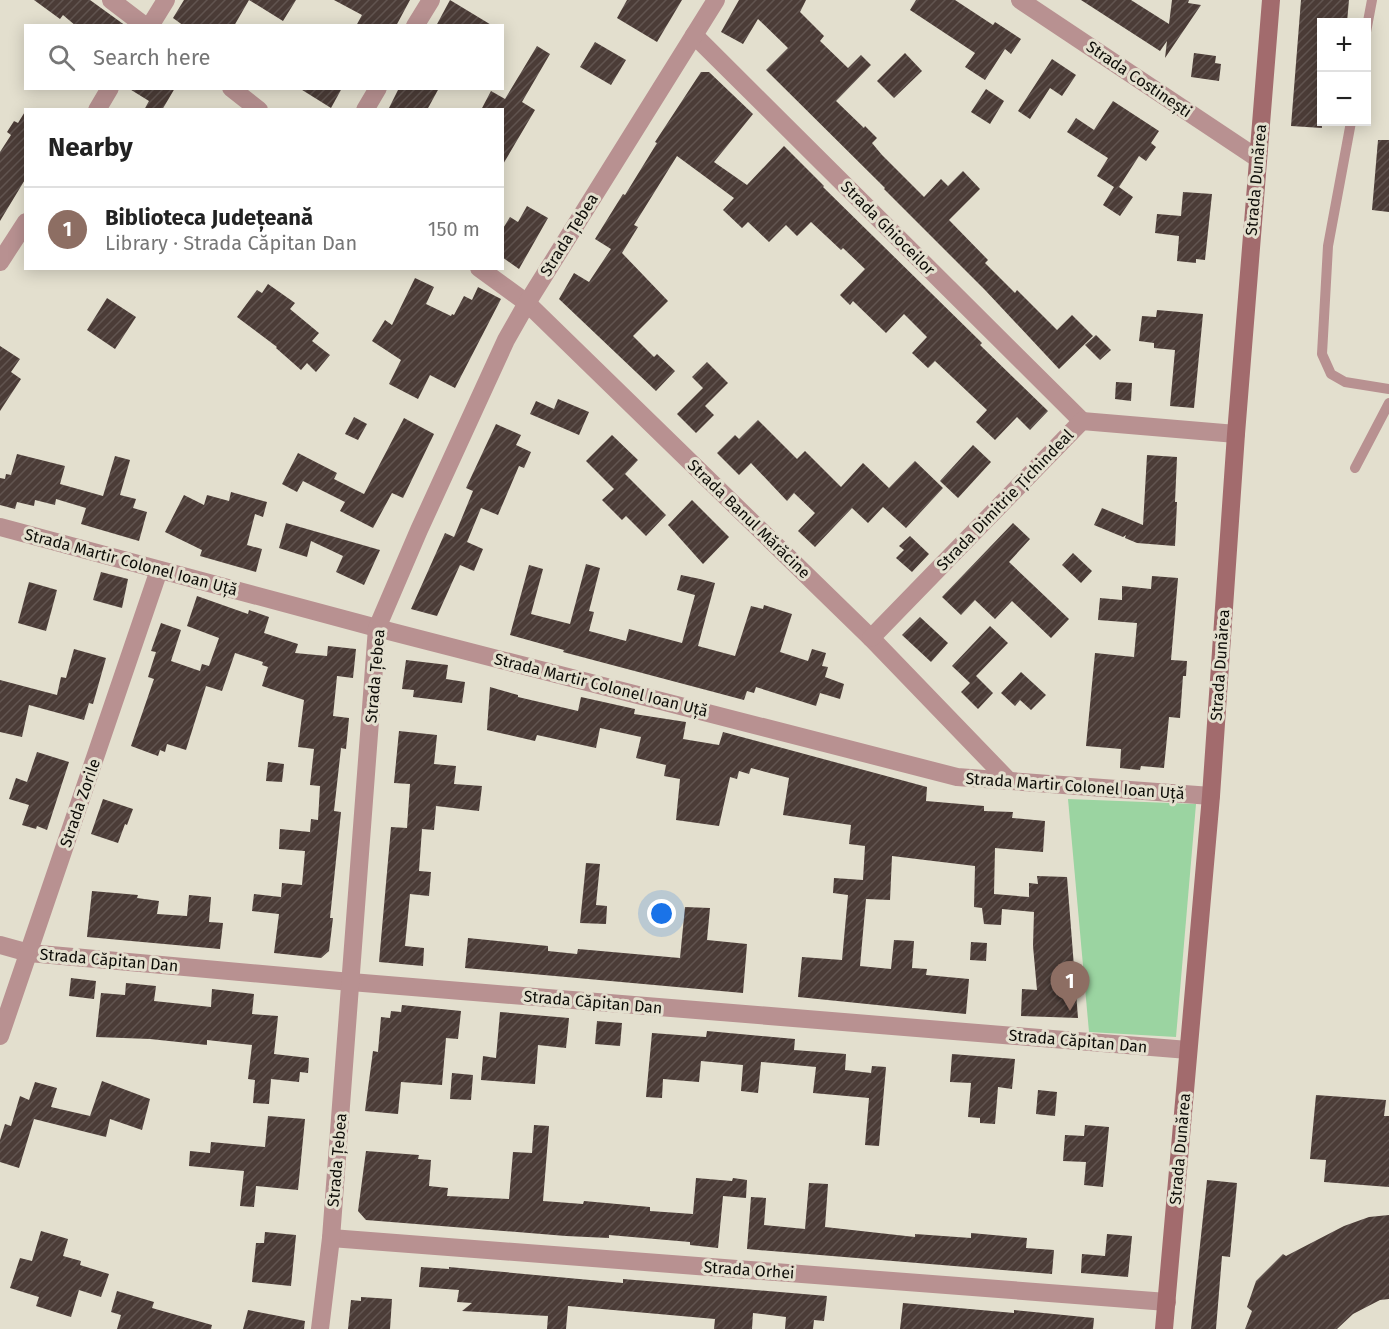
<!DOCTYPE html>
<html lang="en">
<head>
<meta charset="utf-8">
<style>
  :root { --surface:#fff; --page:#f2f2f2; --text:#222; --muted:#767676; --line:#e0e0e0; --accent:#d93025 }
  body { margin:0; font-family:"Fira Sans",sans-serif; background:var(--page); color:var(--text) }
  .controls { position:absolute; right:18px; top:18px; display:grid; overflow:hidden; border-radius:0px; box-shadow:0 3px 15px #0003 }
  .controls button { width:54px; height:54px; display:grid; place-items:center; padding:0; border:0; border-bottom:2px solid var(--line); background:var(--surface); color:var(--text); font:30px sans-serif }
  .you { position:absolute; left:662px; top:914px; width:21px; height:21px; margin:-15px; border:4px solid #fff; border-radius:50%; background:#1a73e8; box-shadow:0 0 0 9px #1a73e833 }
  .badge { display:grid; place-items:center; width:39px; height:39px; border-radius:50%; background:var(--accent); color:#fff; font-size:20px; font-weight:700 }
  .pin { position:absolute; translate:-50% -50px; filter:drop-shadow(0 2px 3px #0008) }
  .pin::after { content:''; position:absolute; top:32px; width:21px; height:18px; background:inherit; clip-path:polygon(0 0,100% 0,50% 100%) }
  .list { margin:0; padding:0; list-style:none }
  h2 { display:flex; justify-content:space-between; align-items:center; height:78px; margin:0; padding:0 24px; font-size:26px }
  h2 small { font-size:20px; font-weight:400; color:var(--muted) }
  .list li { display:grid; grid-template-columns:39px 1fr auto; gap:18px; align-items:center; box-sizing:border-box; height:84px; padding:0 24px; border-top:2px solid var(--line) }
  .list b { display:block; font-size:22px; white-space:nowrap }
  .list p { margin:0; font-size:20px; white-space:nowrap; color:var(--muted) }
  .list em { font-size:20px; font-style:normal; color:var(--muted) }
  .icon { flex:none; width:33px; height:33px; fill:none; stroke:currentColor; stroke-width:2; stroke-linecap:round; stroke-linejoin:round }
  .map { position:relative; flex:none; width:1389px; height:1329px; overflow:hidden }
  .search { position:absolute; background:var(--surface); box-shadow:0 3px 15px #0003; left:24px; top:24px; width:480px; height:66px; display:flex; align-items:center; gap:15px; box-sizing:border-box; padding:0 21px; border-radius:0px; color:var(--muted); font-size:22px }
  .panel { position:absolute; background:var(--surface); box-shadow:0 3px 15px #0003; left:24px; top:108px; width:480px; height:162px; border-radius:0px }
  .map>svg:first-child { display:block }
  .grass { fill:#9bd4a1 }
  .building { fill:url(#building-hatch) }
  .lines { fill:none; stroke-linecap:round; stroke-linejoin:round }
  .lane { stroke:#b89191; stroke-width:10 }
  .street { stroke:#b89191; stroke-width:18 }
  .secondary { stroke:#a26b6d; stroke-width:18 }
  .labels { text-anchor:middle; dominant-baseline:central; stroke-width:6; stroke-linejoin:round; paint-order:stroke }
  .street-label { font-size:16px; fill:#0e0d08; stroke:#e3dfce }
</style>
</head>
<body>
<div class="map">
<svg width="1389" height="1329" viewBox="0 0 1389 1329">
  <defs>
    <pattern id="building-hatch" width="6" height="6" patternUnits="userSpaceOnUse" patternTransform="scale(1.5)"><rect width="6" height="6" fill="#4b3c37"/><path d="M-1 1l2-2M0 6l6-6M5 7l2-2" fill="none" stroke="#615450"/></pattern>
  </defs>
  <rect width="100%" height="100%" fill="#e3dfce"/>
  <polygon class="grass" points="1068,799 1196,804 1176,1037 1089,1032"/>
  <g class="building">
    <polygon points="34,0 90,0 126,26 76,26 63,15 60,19"/>
    <polygon points="184,0 296,0 283,21 249,0 234,26 184,26 173,18"/>
    <polygon points="334,0 410,0 396,26 356,26 362,15"/>
    <polygon points="450,0 493,26 436,26"/>
    <polygon points="627,0 682,0 657,42 617,18"/>
    <polygon points="739,0 806,0 800,12 824,36 820,41 848,68 861,55 871,65 836,101 864,128 865,126 877,138 872,143 882,155 924,197 941,179 948,186 963,171 980,189 949,220 988,260 985,263 1015,293 1017,290 1057,330 1072,315 1093,336 1059,369 985,290 884,189 885,188 766,70 788,48 758,19 743,44 721,32"/>
    <polygon points="916,0 955,0 993,25 995,22 1021,39 1011,54 1005,49 985,80 965,67 975,53 910,10"/>
    <polygon points="1081,0 1131,0 1169,24 1172,0 1189,0 1188,3 1201,5 1165,58 1167,41 1160,51"/>
    <polygon points="1301,0 1349,0 1347,22 1322,22 1322,128 1291,126"/>
    <polygon points="595,42 626,60 611,85 580,67"/>
    <polygon points="537,46 550,54 522,102 535,110 502,166 502,110 481,110 491,91 505,99"/>
    <polygon points="905,53 922,71 894,98 877,81"/>
    <polygon points="1194,53 1216,56 1215,63 1221,64 1219,81 1191,77"/>
    <polygon points="1052,59 1076,75 1062,96 1050,88 1030,119 1018,111"/>
    <polygon points="701,72 709,72 753,114 714,162 747,185 784,146 824,186 823,187 982,343 980,345 1048,411 1030,430 1017,417 995,440 976,422 987,410 935,361 928,368 912,353 927,337 904,314 886,333 853,301 850,305 840,295 865,269 843,248 841,250 811,222 797,236 786,225 769,242 748,222 742,228 723,210 734,198 677,156 634,225 638,227 622,253 668,301 633,336 654,357 657,354 675,371 656,391 559,299 574,273 589,282 611,249 595,239 623,194 625,195 657,143 655,142"/>
    <polygon points="128,88 175,88 162,110 144,110 149,101"/>
    <polygon points="299,88 342,88 331,108"/>
    <polygon points="399,88 439,88 427,110 388,110"/>
    <polygon points="986,89 1004,101 990,124 971,112"/>
    <polygon points="1113,101 1159,131 1151,143 1156,147 1146,161 1139,156 1119,187 1133,197 1120,216 1103,205 1114,187 1097,176 1108,158 1067,132 1076,118 1094,130"/>
    <polygon points="26,110 26,178 0,221 0,152 11,135 7,132 14,121 18,123"/>
    <polygon points="1378,140 1389,140 1389,212 1372,210"/>
    <polygon points="1183,192 1212,194 1205,260 1196,259 1196,263 1177,261 1179,236 1155,233 1157,214 1181,216"/>
    <polygon points="527,206 548,218 519,269 502,257 502,230 510,217 518,222"/>
    <polygon points="415,278 434,287 426,304 451,316 452,314 454,315 464,296 472,300 478,287 501,299 455,388 430,375 418,399 389,384 401,360 372,341 385,320 392,325"/>
    <polygon points="268,284 295,303 290,309 319,333 312,341 330,355 316,372 307,363 301,370 276,348 277,347 237,317 257,290 262,293"/>
    <polygon points="107,298 136,317 115,349 87,330"/>
    <polygon points="1157,310 1203,314 1194,408 1170,406 1175,350 1154,348 1154,343 1139,341 1142,316 1156,317"/>
    <polygon points="1096,335 1111,350 1100,360 1085,345"/>
    <polygon points="0,346 20,359 11,372 21,379 0,411"/>
    <polygon points="707,362 728,383 705,406 714,415 696,433 677,414 703,388 692,377"/>
    <polygon points="1116,382 1132,383 1131,401 1115,399"/>
    <polygon points="558,399 589,412 579,435 530,414 536,401 554,409"/>
    <polygon points="354,417 367,424 358,440 345,434"/>
    <polygon points="404,418 434,434 403,498 392,493 373,528 340,511 345,502 303,481 297,492 282,484 298,453 337,473 334,479 364,494"/>
    <polygon points="758,420 797,459 805,451 841,487 863,463 889,488 915,461 943,488 906,528 883,507 868,523 852,508 815,547 798,531 815,513 794,493 787,501 751,463 739,475 717,453 735,435 739,439"/>
    <polygon points="496,424 521,435 516,445 531,452 524,468 519,466 498,515 481,508 467,542 483,549 474,571 460,565 437,616 411,609 445,533 454,537 473,491 466,488"/>
    <polygon points="612,435 638,460 625,474 666,515 646,536 626,516 622,520 602,500 614,489 586,461"/>
    <polygon points="973,445 991,462 958,498 940,481"/>
    <polygon points="17,454 65,466 60,484 103,496 115,456 130,460 120,495 136,499 133,508 147,512 139,541 81,524 86,508 56,499 55,505 35,500 34,506 17,502 15,509 0,505 0,478 5,479 6,474 11,475"/>
    <polygon points="1147,455 1177,457 1175,502 1177,502 1175,546 1137,543 1125,538 1126,535 1123,537 1094,525 1102,508 1143,525"/>
    <polygon points="231,492 267,502 263,517 255,514 247,545 262,549 256,572 200,556 202,550 165,532 184,495 204,505 207,495 229,501"/>
    <polygon points="692,500 729,537 703,564 668,525"/>
    <polygon points="286,523 380,550 364,585 336,572 343,556 311,541 307,557 279,548"/>
    <polygon points="1013,523 1030,539 1009,562 1069,619 1051,638 1012,601 995,619 975,600 961,615 942,597"/>
    <polygon points="910,536 929,554 912,572 896,558 904,550 899,546"/>
    <polygon points="1073,553 1092,571 1081,583 1062,565"/>
    <polygon points="586,564 600,568 589,611 594,612 589,631 626,641 629,629 682,643 695,595 677,590 681,575 700,579 715,583 698,646 735,656 751,606 763,609 764,605 792,614 780,652 808,661 812,649 826,653 822,666 828,667 825,677 844,684 840,699 820,693 816,706 756,687 754,693 747,691 744,700 563,652 564,650 510,635 529,565 543,569 531,614 570,624"/>
    <polygon points="101,572 128,579 122,608 93,600"/>
    <polygon points="1152,576 1178,578 1171,660 1187,661 1186,676 1183,676 1180,718 1169,717 1164,768 1141,766 1140,770 1120,768 1121,749 1086,746 1095,653 1134,657 1137,623 1098,620 1100,598 1122,600 1122,586 1151,589"/>
    <polygon points="29,582 57,590 46,631 18,623"/>
    <polygon points="197,596 248,614 249,610 269,617 264,633 298,644 295,653 327,656 328,646 356,649 353,678 337,676 333,716 349,718 346,749 341,748 334,811 341,812 330,918 333,918 329,951 321,958 274,953 279,914 252,911 254,894 281,897 282,883 302,885 305,851 279,849 280,829 310,832 311,819 318,820 320,786 310,785 314,749 298,747 304,700 262,686 268,667 262,665 263,662 235,653 222,691 206,686 186,750 167,744 165,752 160,750 158,756 131,746 154,679 148,677 156,652 151,651 161,623 181,630 171,661 200,671 202,664 209,666 219,638 187,626"/>
    <polygon points="920,617 948,643 931,662 902,635"/>
    <polygon points="990,626 1008,643 976,676 993,693 978,709 961,692 970,683 952,666"/>
    <polygon points="74,649 106,658 93,704 89,703 84,720 29,705 22,737 0,732 0,680 57,695 61,677 66,678"/>
    <polygon points="406,660 448,665 446,679 465,682 462,703 413,697 414,690 402,689"/>
    <polygon points="1021,672 1046,695 1031,710 1020,700 1015,706 1001,693"/>
    <polygon points="490,687 518,695 518,697 578,711 581,697 635,709 634,714 686,722 683,739 719,745 723,732 927,787 926,801 984,806 984,811 1013,812 1012,818 1045,821 1043,852 995,848 994,894 1029,897 1029,883 1038,884 1037,876 1067,877 1078,1018 1021,1016 1022,989 1037,990 1033,946 1034,912 1002,909 1001,925 984,924 982,908 974,907 975,866 892,856 890,900 866,899 860,966 891,969 894,940 914,941 912,968 927,969 926,975 969,979 966,1014 798,997 802,957 842,960 848,895 833,893 834,878 863,880 865,846 849,844 851,825 783,815 789,778 751,768 749,774 739,771 737,779 730,777 719,826 676,820 680,779 664,776 666,765 636,758 641,737 600,728 596,748 537,735 535,741 487,730"/>
    <polygon points="399,731 437,735 434,764 456,766 454,784 482,786 479,811 436,806 434,830 422,829 419,871 431,872 429,896 410,894 405,946 424,948 423,966 379,962 391,827 407,828 410,784 394,783"/>
    <polygon points="37,752 69,762 47,830 37,826 36,829 22,825 29,805 9,799 16,778 27,782"/>
    <polygon points="268,762 284,764 282,782 266,781"/>
    <polygon points="103,799 133,809 127,825 125,824 118,843 91,834"/>
    <polygon points="586,863 600,864 596,905 607,906 606,924 580,923"/>
    <polygon points="92,891 138,895 137,898 159,901 157,914 187,916 189,895 211,897 209,922 223,923 220,949 87,937"/>
    <polygon points="685,907 710,908 707,940 747,944 743,993 465,968 468,938 548,946 548,951 577,954 578,949 680,958"/>
    <polygon points="971,942 987,943 986,961 970,960"/>
    <polygon points="71,978 96,981 94,999 69,996"/>
    <polygon points="126,983 156,986 154,1001 211,1007 212,989 254,994 252,1014 278,1016 274,1054 309,1058 308,1073 300,1072 299,1082 271,1079 269,1104 253,1103 255,1080 248,1079 252,1045 207,1040 207,1045 150,1039 96,1037 101,993 125,995"/>
    <polygon points="402,1005 461,1011 458,1039 446,1038 442,1085 401,1082 398,1114 365,1111 373,1051 378,1052 381,1017 390,1018 391,1011 401,1012"/>
    <polygon points="500,1012 569,1018 566,1048 538,1045 535,1084 481,1080 483,1056 496,1058"/>
    <polygon points="597,1021 622,1023 620,1046 595,1044"/>
    <polygon points="707,1031 795,1039 794,1050 846,1054 845,1070 871,1073 872,1066 886,1067 879,1146 865,1145 869,1098 813,1093 816,1067 761,1062 758,1093 741,1091 743,1065 701,1061 699,1082 663,1079 662,1098 646,1097 652,1033 706,1037"/>
    <polygon points="952,1054 1015,1059 1012,1089 998,1087 995,1124 980,1123 980,1118 968,1117 971,1083 950,1082"/>
    <polygon points="452,1073 473,1075 471,1100 450,1099"/>
    <polygon points="102,1081 150,1099 142,1130 110,1119 106,1137 34,1119 19,1168 0,1162 0,1140 5,1124 11,1126 20,1096 29,1100 35,1082 57,1088 51,1107 90,1116"/>
    <polygon points="1038,1090 1057,1092 1055,1116 1036,1114"/>
    <polygon points="1316,1095 1386,1100 1384,1116 1389,1116 1389,1187 1324,1182 1326,1160 1310,1159"/>
    <polygon points="268,1116 305,1119 298,1190 256,1186 254,1207 240,1206 244,1171 189,1166 190,1151 210,1153 211,1142 265,1147"/>
    <polygon points="534,1125 549,1126 543,1201 583,1204 584,1201 650,1207 650,1211 693,1214 696,1178 732,1181 733,1178 747,1180 746,1198 723,1196 718,1248 690,1245 690,1242 609,1235 609,1238 566,1236 366,1220 358,1211 366,1151 419,1155 418,1159 431,1160 429,1186 448,1188 447,1196 509,1199 513,1152 532,1153"/>
    <polygon points="1085,1125 1109,1127 1103,1187 1084,1185 1086,1162 1063,1161 1065,1135 1084,1136"/>
    <polygon points="1207,1180 1237,1183 1230,1257 1222,1256 1216,1329 1191,1329"/>
    <polygon points="809,1183 828,1184 825,1227 915,1237 915,1234 971,1238 971,1233 1027,1238 1026,1248 1054,1250 1052,1274 747,1249 751,1197 766,1198 764,1225 805,1229"/>
    <polygon points="1389,1215 1389,1299 1380,1300 1353,1314 1337,1329 1245,1329 1252,1311 1247,1307 1256,1281 1283,1254 1286,1256 1344,1226 1369,1217"/>
    <polygon points="41,1231 68,1239 63,1256 81,1261 80,1265 109,1274 101,1297 79,1290 71,1317 36,1306 39,1297 10,1288 20,1258 32,1261"/>
    <polygon points="265,1232 296,1235 291,1286 252,1282 256,1243 264,1243"/>
    <polygon points="1107,1234 1132,1236 1128,1277 1081,1273 1082,1254 1105,1256"/>
    <polygon points="421,1267 449,1269 449,1267 623,1283 623,1279 827,1296 824,1321 814,1320 813,1329 785,1329 786,1317 753,1313 752,1329 714,1329 715,1319 568,1306 566,1329 547,1329 548,1316 462,1311 472,1303 457,1302 459,1290 419,1287"/>
    <polygon points="117,1291 154,1302 152,1308 212,1325 211,1329 117,1329 121,1315 111,1312"/>
    <polygon points="361,1297 392,1299 390,1329 348,1329 351,1300 361,1301"/>
    <polygon points="903,1303 1014,1313 1014,1310 1094,1318 1093,1329 900,1329"/>
    <polygon points="248,1310 305,1321 304,1329 243,1329"/>
  </g>
  <g class="lines">
    <g class="lane">
      <polyline points="1366,32 1372,0"/>
      <polyline points="1351,122 1328,246 1322,354 1331,374 1345,382 1389,389"/>
      <polyline points="1355,468 1389,403"/>
    </g>
    <g class="street">
      <polyline points="111,0 145,26"/>
      <polyline points="1020,0 1257,158"/>
      <polyline points="150,26 166,0"/>
      <polyline points="415,26 431,0"/>
      <polyline points="694,35 1082,421"/>
      <polyline points="231,88 259,110"/>
      <polyline points="97,110 110,88"/>
      <polyline points="365,110 378,88"/>
      <polyline points="0,262 26,222"/>
      <polyline points="479,268 527,303 871,638 1009,781"/>
      <polyline points="0,527 377,628 957,777 1211,796"/>
      <polyline points="871,638 1082,421 1236,434"/>
      <polyline points="0,945 29,953 351,982 1188,1050"/>
      <polyline points="0,1036 159,570"/>
      <polyline points="331,1238 1167,1302"/>
      <polyline points="320,1329 331,1238 377,628 419,530 506,340 527,303 716,0"/>
    </g>
    <polyline class="secondary" points="1164,1329 1211,796 1236,434 1271,0"/>
  </g>
  <g class="labels">
    <g class="street-label">
      <text transform="translate(1139 79) rotate(34)">Strada Costinești</text>
      <text transform="translate(1256 180) rotate(-85)">Strada Dunărea</text>
      <text transform="translate(888 228) rotate(45)">Strada Ghioceilor</text>
      <text transform="translate(569 235) rotate(-58)">Strada Țebea</text>
      <text transform="translate(1005 500) rotate(-46)">Strada Dimitrie Țichindeal</text>
      <text transform="translate(749 519) rotate(44)">Strada Banul Mărăcine</text>
      <text transform="translate(131 562) rotate(15)">Strada Martir Colonel Ioan Uță</text>
      <text transform="translate(1220 665) rotate(-86)">Strada Dunărea</text>
      <text transform="translate(375 676) rotate(-85)">Strada Țebea</text>
      <text transform="translate(601 685) rotate(14)">Strada Martir Colonel Ioan Uță</text>
      <text transform="translate(1075 786) rotate(4)">Strada Martir Colonel Ioan Uță</text>
      <text transform="translate(80 803) rotate(-71)">Strada Zorile</text>
      <text transform="translate(109 960) rotate(5)">Strada Căpitan Dan</text>
      <text transform="translate(593 1002) rotate(5)">Strada Căpitan Dan</text>
      <text transform="translate(1078 1041) rotate(5)">Strada Căpitan Dan</text>
      <text transform="translate(1180 1149) rotate(-85)">Strada Dunărea</text>
      <text transform="translate(337 1160) rotate(-85)">Strada Țebea</text>
      <text transform="translate(749 1270) rotate(4)">Strada Orhei</text>
    </g>
  </g>
</svg>
<div class="controls">
<button>+</button>
<button>−</button>
</div>
<div class="you"></div>
<div class="pin badge" style="left:1070px;top:1011px;background:#8d6e63">1</div>
<div class="search"><svg class="icon" aria-label="search" viewBox="0 0 24 24"><circle cx="10" cy="10" r="6"/><path d="M15 15l6 6"/></svg>Search here</div>
<section class="panel">
<h2>Nearby<small></small></h2>
<ul class="list">
<li><span class="badge" style="background:#8d6e63">1</span><div><b>Biblioteca Județeană</b><p>Library · Strada Căpitan Dan</p></div><em>150 m</em></li>
</ul>
</section>
</div>
</body>
</html>
